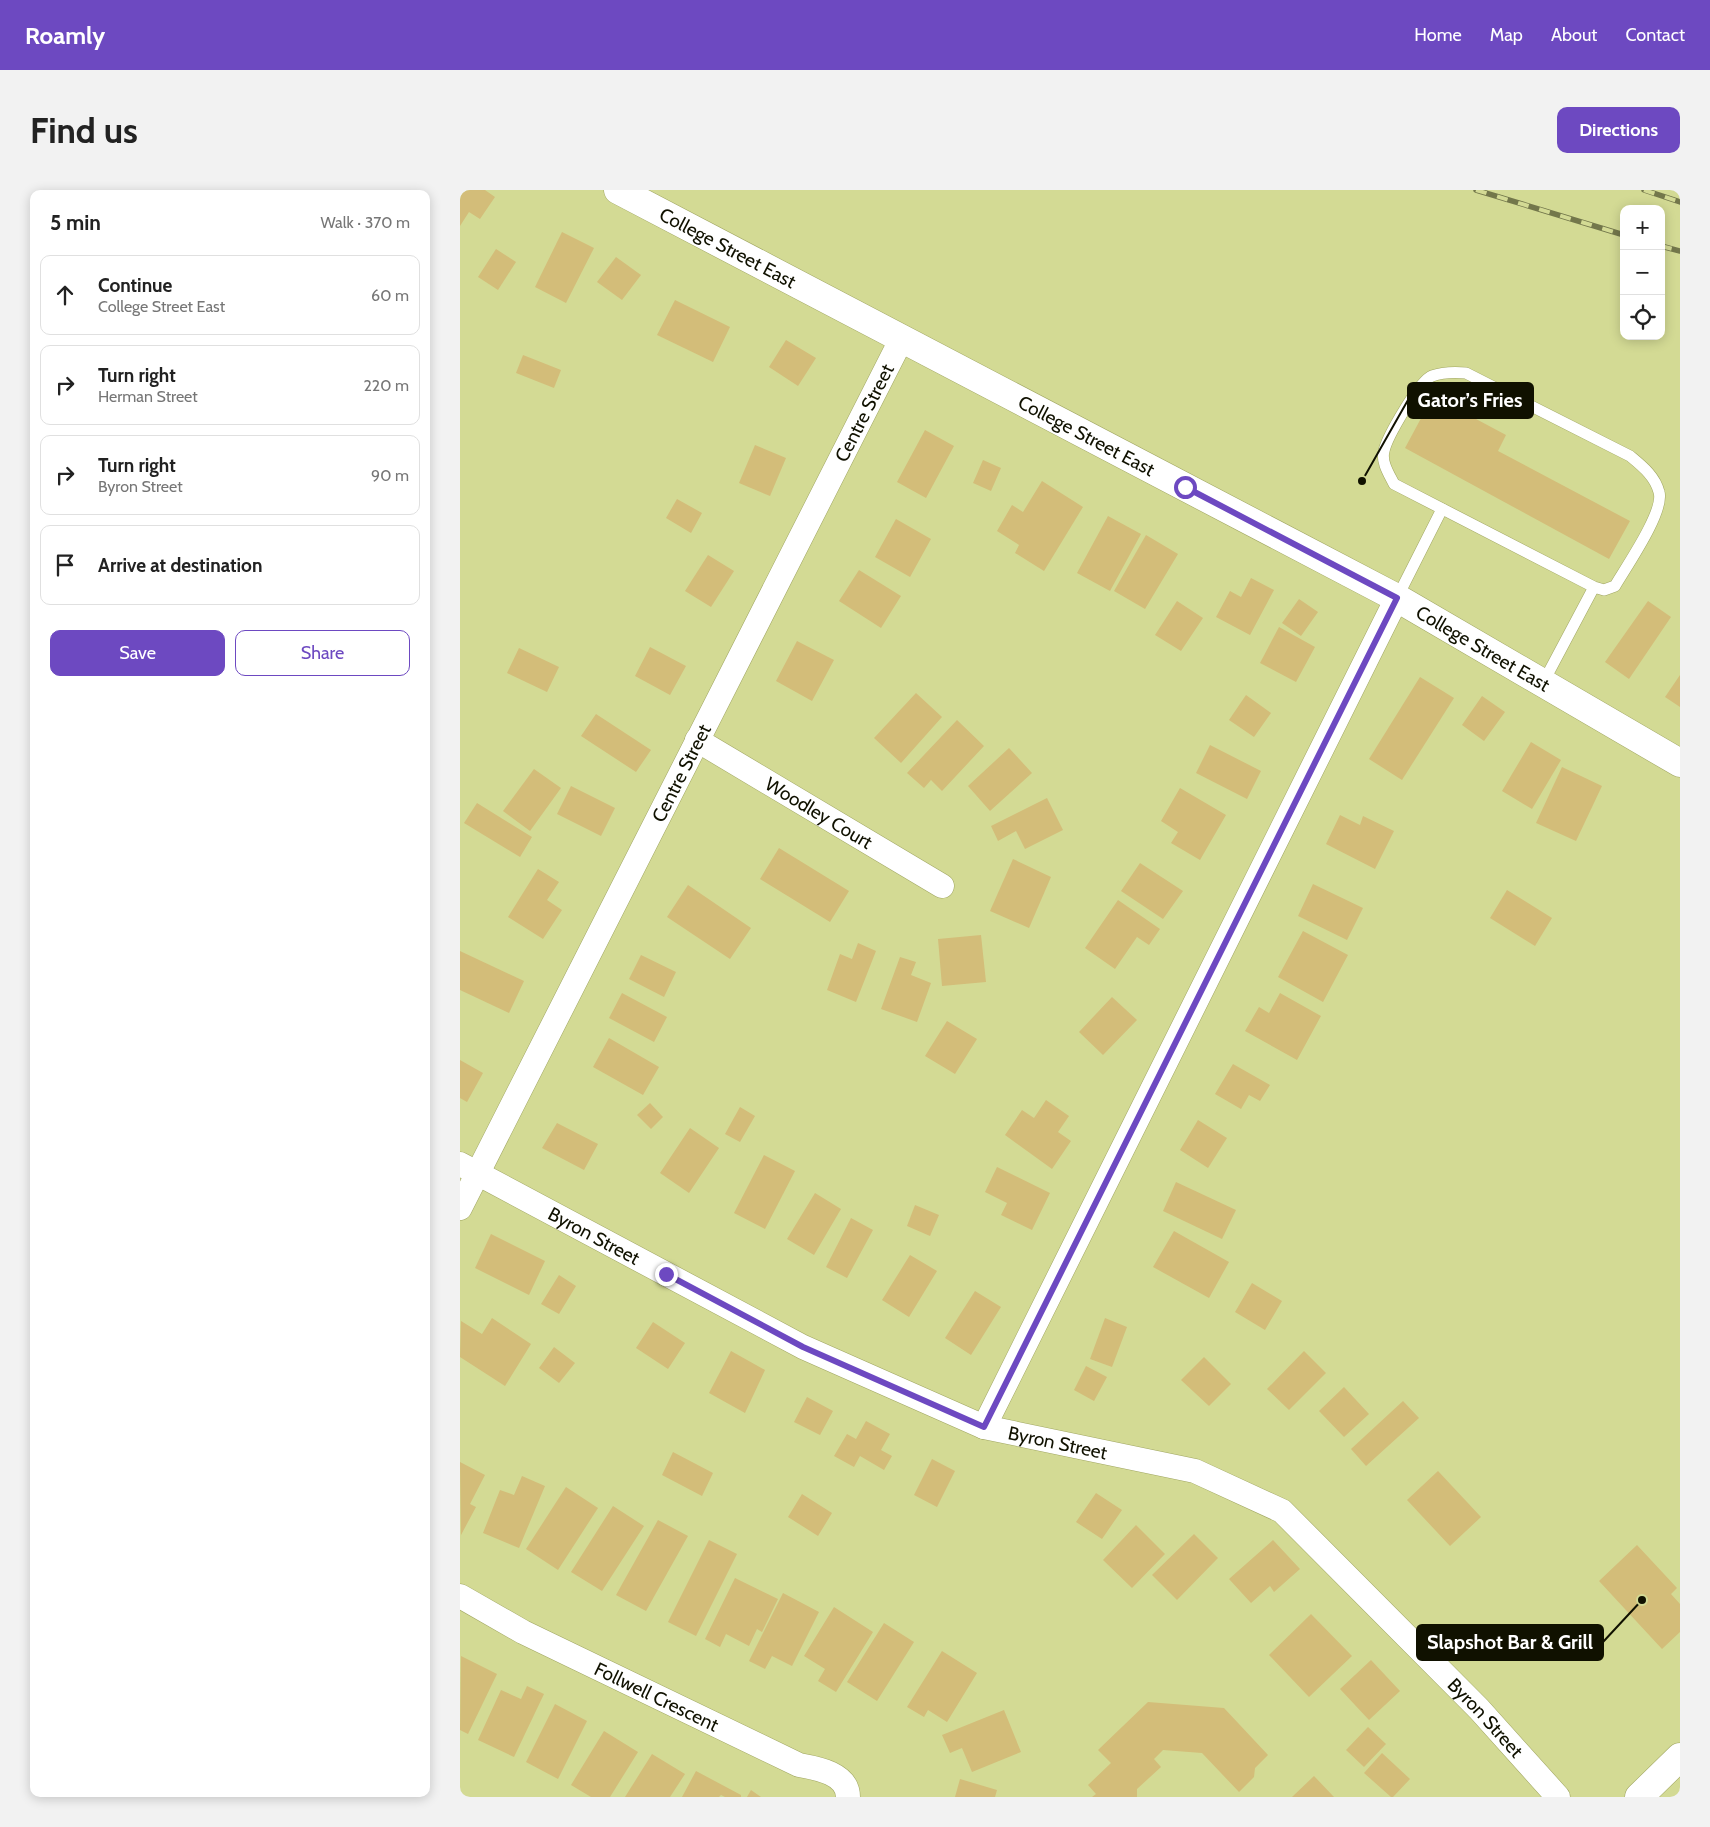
<!DOCTYPE html>
<html lang="en">
<head>
<meta charset="utf-8">
<style>
  :root { --surface:#fff; --page:#f2f2f2; --text:#222; --muted:#767676; --line:#e0e0e0; --accent:#6d49c1 }
  body { margin:0; font-family:Cabin,sans-serif; background:var(--page); color:var(--text) }
  .controls { position:absolute; right:15px; top:15px; display:grid; overflow:hidden; border-radius:10px; box-shadow:0 2px 12px #0003 }
  .controls button { width:45px; height:45px; display:grid; place-items:center; padding:0; border:0; border-bottom:1px solid var(--line); background:var(--surface); color:var(--text); font:25px sans-serif }
  .stop { position:absolute; width:15px; height:15px; margin:-11px; border:4px solid #6d49c1; border-radius:50%; background:#fff }
  .stop.end { background:#6d49c1; border-color:#fff; box-shadow:0 1px 5px #0008 }
  .list { margin:0; padding:0; list-style:none }
  h2 { display:flex; justify-content:space-between; align-items:center; height:65px; margin:0; padding:0 20px; font-size:21px }
  h2 small { font-size:16px; font-weight:400; color:var(--muted) }
  .list li { display:grid; grid-template-columns:32px 1fr auto; gap:15px; align-items:center; box-sizing:border-box; height:80px; margin:0 10px 10px; padding:0 10px; border:1px solid var(--line); border-radius:10px }
  .list b { display:block; font-size:19px; white-space:nowrap }
  .list p { margin:0; font-size:16px; white-space:nowrap; color:var(--muted) }
  .list em { font-size:16px; font-style:normal; color:var(--muted) }
  .actions { display:flex; gap:10px; padding:15px 20px }
  .actions a { flex:1; padding:11px 0; border:1px solid var(--accent); border-radius:10px; text-align:center; font-size:18px; color:var(--accent) }
  .actions .main { background:var(--accent); color:#fff }
  .icon { flex:none; width:28px; height:28px; fill:none; stroke:currentColor; stroke-width:2; stroke-linecap:round; stroke-linejoin:round }
  .map { position:relative; flex:none; width:1220px; height:1607px; overflow:hidden; border-radius:10px }
  header { display:flex; align-items:center; gap:30px; box-sizing:border-box; height:70px; padding:0 25px; background:var(--accent); color:#fff }
  header strong { font-size:24px }
  nav { display:flex; gap:28px; margin-inline-start:auto; font-size:18px }
  .intro { display:flex; align-items:center; justify-content:space-between; box-sizing:border-box; height:120px; padding:0 30px }
  h1 { margin:0; font-size:35px }
  .button { padding:12px 22px; border-radius:10px; background:var(--accent); color:#fff; font-size:18px; font-weight:700 }
  main { display:flex; gap:30px; padding:0 30px }
  aside { flex:1; background:var(--surface); border-radius:10px; box-shadow:0 2px 12px #0003 }
  .map>svg:first-child { display:block }
  .building { fill:#d3bd79 }
  .lines { fill:none; stroke-linecap:round; stroke-linejoin:round }
  .lane-casing { stroke:#a0a662; stroke-width:12 }
  .street-casing { stroke:#a0a662; stroke-width:25 }
  .secondary-casing { stroke:#a0a662; stroke-width:29 }
  .lane { stroke:#fff; stroke-width:11 }
  .street { stroke:#fff; stroke-width:24 }
  .secondary { stroke:#fff; stroke-width:28 }
  .rail-casing { stroke:#73774b; stroke-width:5.5 }
  .rail { stroke:#d3da94; stroke-width:4; stroke-dasharray:11; stroke-linecap:butt }
  .route { stroke:#6d49c1; stroke-width:6 }
  .labels { text-anchor:middle; dominant-baseline:central; stroke-width:4; stroke-linejoin:round; paint-order:stroke }
  .street-label { font-size:19px; fill:#101100; stroke:#d3da94 }
  .leader { fill:none; stroke:#101100; stroke-width:2 }
  .callout-dot { fill:#101100; stroke:#d3da94; stroke-width:2 }
  .callout { fill:#101100; stroke:#101100; stroke-width:2 }
  .callout-label { font-size:20px; text-anchor:middle; font-weight:bold; fill:#fff }
</style>
</head>
<body>
<header>
<strong>Roamly</strong>
<nav><a>Home</a><a>Map</a><a>About</a><a>Contact</a></nav>
</header>
<div class="intro"><h1>Find us</h1><a class="button">Directions</a></div>
<main>
<aside>
<h2>5 min<small>Walk · 370 m</small></h2>
<ul class="list">
<li><svg class="icon" aria-label="ahead" viewBox="0 0 24 24"><path d="M12 20V5M6 11l6-6 6 6"/></svg><div><b>Continue</b><p>College Street East</p></div><em>60 m</em></li>
<li><svg class="icon" aria-label="right" viewBox="0 0 24 24"><path d="M7 20v-9h11M14 6l5 5-5 5"/></svg><div><b>Turn right</b><p>Herman Street</p></div><em>220 m</em></li>
<li><svg class="icon" aria-label="right" viewBox="0 0 24 24"><path d="M7 20v-9h11M14 6l5 5-5 5"/></svg><div><b>Turn right</b><p>Byron Street</p></div><em>90 m</em></li>
<li><svg class="icon" aria-label="arrive" viewBox="0 0 24 24"><path d="M6 21V4h12l-3 4 3 4H6"/></svg><div><b>Arrive at destination</b></div></li>
</ul>
<div class="actions"><a class="main">Save</a><a>Share</a></div>
</aside>
<div class="map">
<svg width="1220" height="1607" viewBox="0 0 1220 1607">
  <rect width="100%" height="100%" fill="#d3da94"/>
  <g class="building">
    <polygon points="0,0 25,0 35,7 20,29 9,22 0,36"/>
    <polygon points="102,42 134,58 106,113 75,97"/>
    <polygon points="36,59 56,72 38,100 18,87"/>
    <polygon points="156,67 181,85 162,110 137,92"/>
    <polygon points="215,110 270,137 253,172 197,145"/>
    <polygon points="326,150 356,168 338,196 309,177"/>
    <polygon points="63,165 101,180 94,198 56,183"/>
    <polygon points="973,206 1046,245 1038,261 1170,331 1149,369 945,258"/>
    <polygon points="465,240 494,256 466,308 437,292"/>
    <polygon points="295,255 326,268 310,306 279,293"/>
    <polygon points="523,270 541,278 531,301 513,293"/>
    <polygon points="582,291 623,317 584,381 555,363 559,355 537,341 552,315 563,322"/>
    <polygon points="217,309 242,323 231,343 206,328"/>
    <polygon points="648,326 681,344 650,401 617,383"/>
    <polygon points="436,329 471,349 450,387 415,367"/>
    <polygon points="686,345 718,364 685,419 654,401"/>
    <polygon points="248,365 274,381 251,417 225,401"/>
    <polygon points="399,380 441,406 421,438 379,411"/>
    <polygon points="791,388 814,400 790,445 756,427 770,401 781,407"/>
    <polygon points="839,409 858,422 841,446 822,433"/>
    <polygon points="717,411 743,428 721,461 695,445"/>
    <polygon points="1188,411 1211,427 1169,489 1145,472"/>
    <polygon points="819,437 855,457 836,492 800,473"/>
    <polygon points="337,451 374,470 352,511 316,491"/>
    <polygon points="190,457 226,476 210,505 175,486"/>
    <polygon points="59,458 99,477 87,502 47,483"/>
    <polygon points="1220,485 1220,517 1205,507"/>
    <polygon points="960,487 994,508 942,590 909,569"/>
    <polygon points="456,503 482,527 441,573 414,548"/>
    <polygon points="786,505 811,523 794,547 769,530"/>
    <polygon points="1022,506 1045,522 1024,551 1002,535"/>
    <polygon points="136,524 191,560 176,582 121,546"/>
    <polygon points="497,530 524,556 482,601 471,590 464,598 447,583"/>
    <polygon points="1071,552 1101,570 1072,619 1042,601"/>
    <polygon points="750,555 801,581 787,609 736,583"/>
    <polygon points="549,558 572,583 530,621 508,596"/>
    <polygon points="1102,577 1142,596 1116,651 1076,633"/>
    <polygon points="74,579 101,598 70,641 43,621"/>
    <polygon points="111,596 155,618 141,646 97,624"/>
    <polygon points="720,598 766,625 740,670 711,653 718,642 701,631"/>
    <polygon points="587,608 603,640 565,659 556,641 538,651 531,636"/>
    <polygon points="17,613 72,647 60,667 4,633"/>
    <polygon points="880,625 900,635 903,626 934,641 915,679 866,654"/>
    <polygon points="319,658 389,701 370,732 300,689"/>
    <polygon points="553,669 591,687 569,738 530,721"/>
    <polygon points="680,673 723,701 703,729 661,701"/>
    <polygon points="78,679 99,692 87,710 102,720 83,749 48,727"/>
    <polygon points="853,694 903,718 887,750 838,726"/>
    <polygon points="228,695 291,738 270,769 207,727"/>
    <polygon points="1047,700 1092,728 1075,756 1030,728"/>
    <polygon points="658,710 700,739 689,755 677,747 655,779 625,758"/>
    <polygon points="843,741 888,765 863,812 818,787"/>
    <polygon points="521,745 526,792 482,796 478,749"/>
    <polygon points="398,753 416,761 396,812 367,800 380,764 392,769"/>
    <polygon points="0,761 64,791 49,823 0,800"/>
    <polygon points="181,765 216,782 204,807 169,789"/>
    <polygon points="440,767 456,772 451,785 471,793 457,832 421,819"/>
    <polygon points="162,803 207,827 194,852 149,828"/>
    <polygon points="820,803 861,826 837,870 785,841 799,817 809,823"/>
    <polygon points="652,807 677,830 643,865 619,842"/>
    <polygon points="487,831 517,849 495,884 465,866"/>
    <polygon points="149,848 199,877 183,905 133,877"/>
    <polygon points="0,870 23,883 7,912 0,908"/>
    <polygon points="773,874 810,895 800,911 789,905 781,919 755,904"/>
    <polygon points="586,910 609,926 598,942 611,951 592,979 545,945 562,920 574,928"/>
    <polygon points="190,913 203,927 191,939 177,925"/>
    <polygon points="280,917 295,926 280,952 265,944"/>
    <polygon points="738,930 767,948 748,978 720,960"/>
    <polygon points="97,933 138,954 124,980 82,958"/>
    <polygon points="230,938 259,958 229,1003 200,983"/>
    <polygon points="304,965 335,981 305,1039 274,1023"/>
    <polygon points="537,977 590,1003 572,1040 541,1025 547,1013 525,1002"/>
    <polygon points="716,992 776,1020 762,1049 703,1021"/>
    <polygon points="355,1003 381,1019 354,1065 327,1049"/>
    <polygon points="455,1015 479,1025 470,1046 447,1036"/>
    <polygon points="391,1028 413,1040 387,1088 366,1077"/>
    <polygon points="714,1041 769,1072 749,1108 693,1077"/>
    <polygon points="31,1044 85,1071 69,1105 15,1078"/>
    <polygon points="450,1065 477,1081 449,1127 422,1110"/>
    <polygon points="99,1085 116,1096 99,1124 81,1114"/>
    <polygon points="792,1093 822,1111 805,1140 775,1122"/>
    <polygon points="515,1101 541,1117 511,1165 485,1148"/>
    <polygon points="32,1128 71,1154 45,1196 0,1167 1,1131 22,1144"/>
    <polygon points="645,1128 667,1137 652,1177 630,1169"/>
    <polygon points="193,1132 225,1153 208,1179 176,1158"/>
    <polygon points="94,1157 115,1173 99,1193 79,1178"/>
    <polygon points="271,1161 305,1180 285,1223 249,1203"/>
    <polygon points="844,1161 866,1183 829,1220 807,1199"/>
    <polygon points="744,1167 771,1194 749,1216 721,1190"/>
    <polygon points="626,1176 647,1187 634,1211 614,1200"/>
    <polygon points="884,1197 909,1224 884,1247 859,1221"/>
    <polygon points="347,1207 373,1221 360,1245 334,1232"/>
    <polygon points="943,1211 959,1228 906,1276 891,1259"/>
    <polygon points="406,1231 430,1244 421,1260 432,1266 424,1280 400,1266 394,1277 374,1266 387,1244 396,1249"/>
    <polygon points="213,1262 253,1283 242,1306 202,1285"/>
    <polygon points="472,1269 495,1281 477,1317 454,1305"/>
    <polygon points="0,1272 25,1285 10,1314 16,1317 1,1345"/>
    <polygon points="978,1281 1021,1327 990,1356 947,1310"/>
    <polygon points="62,1286 85,1296 59,1358 23,1343 40,1300 54,1305"/>
    <polygon points="106,1297 138,1318 98,1380 66,1359"/>
    <polygon points="636,1303 662,1320 642,1349 616,1332"/>
    <polygon points="342,1304 372,1323 358,1346 328,1327"/>
    <polygon points="153,1316 184,1336 142,1401 111,1382"/>
    <polygon points="198,1330 228,1346 186,1421 156,1405"/>
    <polygon points="676,1335 705,1364 672,1398 643,1370"/>
    <polygon points="734,1344 758,1368 717,1410 692,1385"/>
    <polygon points="249,1350 277,1364 236,1446 208,1432"/>
    <polygon points="813,1350 840,1379 814,1402 810,1396 791,1413 769,1389"/>
    <polygon points="1177,1355 1217,1398 1211,1404 1220,1414 1220,1442 1202,1459 1139,1391"/>
    <polygon points="275,1388 318,1409 302,1442 297,1439 289,1456 266,1444 260,1457 245,1449"/>
    <polygon points="323,1403 359,1422 332,1476 312,1466 305,1479 289,1471"/>
    <polygon points="374,1417 413,1442 376,1502 358,1491 365,1479 344,1466"/>
    <polygon points="851,1424 892,1466 849,1507 809,1465"/>
    <polygon points="424,1433 454,1452 417,1511 387,1492"/>
    <polygon points="482,1461 517,1483 487,1532 468,1520 464,1527 447,1517"/>
    <polygon points="1,1466 37,1484 8,1544 0,1540"/>
    <polygon points="911,1470 940,1501 909,1530 880,1499"/>
    <polygon points="67,1496 84,1504 54,1567 18,1550 41,1500 61,1509"/>
    <polygon points="688,1512 764,1518 808,1565 795,1578 794,1587 779,1602 742,1563 703,1560 694,1569 701,1577 677,1599 677,1607 632,1607 636,1604 628,1595 651,1573 638,1560"/>
    <polygon points="95,1514 127,1531 98,1589 66,1572"/>
    <polygon points="544,1520 561,1562 512,1582 502,1558 490,1563 482,1545"/>
    <polygon points="908,1537 926,1554 904,1577 886,1560"/>
    <polygon points="144,1541 178,1562 150,1607 131,1607 111,1595"/>
    <polygon points="922,1563 950,1589 933,1607 931,1607 904,1583"/>
    <polygon points="192,1564 225,1584 210,1607 165,1607"/>
    <polygon points="236,1581 281,1605 281,1607 265,1607 261,1605 259,1607 222,1607"/>
    <polygon points="854,1586 874,1607 832,1607"/>
    <polygon points="500,1589 537,1600 535,1607 495,1607"/>
    <polygon points="291,1600 301,1607 287,1607"/>
  </g>
  <g class="lines">
    <defs>
      <g id="lane">
        <polyline points="937,408 982,319"/>
        <path d="M1083 493 1134 397 1144 400 1155 396C1166 377 1205 321 1199 302 1195 286 1182 276 1170 266L1006 183C994 182 983 182 972 186 959 191 927 247 924 261 921 272 929 284 934 294L1134 397"/>
      </g>
      <g id="street">
        <path id="s1" d="M237 550 482 696"/>
        <path id="s2" d="M0 974 343 1157 524 1237 735 1281 822 1321 1019 1519 1098 1607"/>
        <path id="s3" d="M0 1018 442 148"/>
        <polyline points="524,1237 937,408"/>
        <path id="s4" d="M0 1406 63 1442 339 1575C356 1578 388 1583 388 1607"/>
      </g>
      <g id="secondary">
        <path id="s5" d="M158 0 937 408 1220 573"/>
        <polyline points="1179,1607 1220,1567"/>
      </g>
    </defs>
    <use href="#lane" class="lane-casing"/>
    <use href="#street" class="street-casing"/>
    <use href="#secondary" class="secondary-casing"/>
    <use href="#lane" class="lane"/>
    <use href="#street" class="street"/>
    <use href="#secondary" class="secondary"/>
    <defs>
      <g id="rail">
        <polyline points="1016,0 1164,45"/>
        <polyline points="1184,0 1220,12"/>
        <polyline points="1201,56 1220,61"/>
      </g>
    </defs>
    <use href="#rail" class="rail-casing"/>
    <use href="#rail" class="rail"/>
  </g>
  <g class="lines">
    <polyline class="route" points="206,1084 343,1157 524,1237 937,408 725,297"/>
  </g>
  <g class="labels">
    <g class="street-label">
      <text stroke="none"><textPath href="#s5" startOffset="124">College Street East</textPath></text>
      <text stroke="none"><textPath href="#s3" startOffset="892">Centre Street</textPath></text>
      <text stroke="none"><textPath href="#s5" startOffset="529">College Street East</textPath></text>
      <text stroke="none"><textPath href="#s5" startOffset="979">College Street East</textPath></text>
      <text stroke="none"><textPath href="#s3" startOffset="488">Centre Street</textPath></text>
      <text stroke="none"><textPath href="#s1" startOffset="142">Woodley Court</textPath></text>
      <text stroke="none"><textPath href="#s2" startOffset="152">Byron Street</textPath></text>
      <text stroke="none"><textPath href="#s2" startOffset="662">Byron Street</textPath></text>
      <text stroke="none"><textPath href="#s4" startOffset="221">Follwell Crescent</textPath></text>
      <text stroke="none"><textPath href="#s2" startOffset="1188">Byron Street</textPath></text>
    </g>
  </g>
  <path class="leader" d="M902 291L948 210M1182 1410L1143 1452"/>
  <g class="callout-dot">
    <circle cx="902" cy="291" r="5"/>
    <circle cx="1182" cy="1410" r="5"/>
  </g>
  <g class="callout">
    <rect x="948" y="193" width="125" height="35" rx="5"/>
    <rect x="957" y="1435" width="186" height="35" rx="5"/>
  </g>
  <g class="callout-label">
    <text x="1010" y="217">Gator’s Fries</text>
    <text x="1050" y="1459">Slapshot Bar &amp; Grill</text>
  </g>
</svg>
<div class="controls">
<button>+</button>
<button>−</button>
<button><svg class="icon" aria-label="locate" viewBox="0 0 24 24"><circle cx="12" cy="12" r="6"/><path d="M12 2v4M12 18v4M2 12h4M18 12h4"/></svg></button>
</div>
<div class="stop" style="left:725px;top:297px"></div>
<div class="stop end" style="left:206px;top:1084px"></div>
</div>
</main>
</body>
</html>
